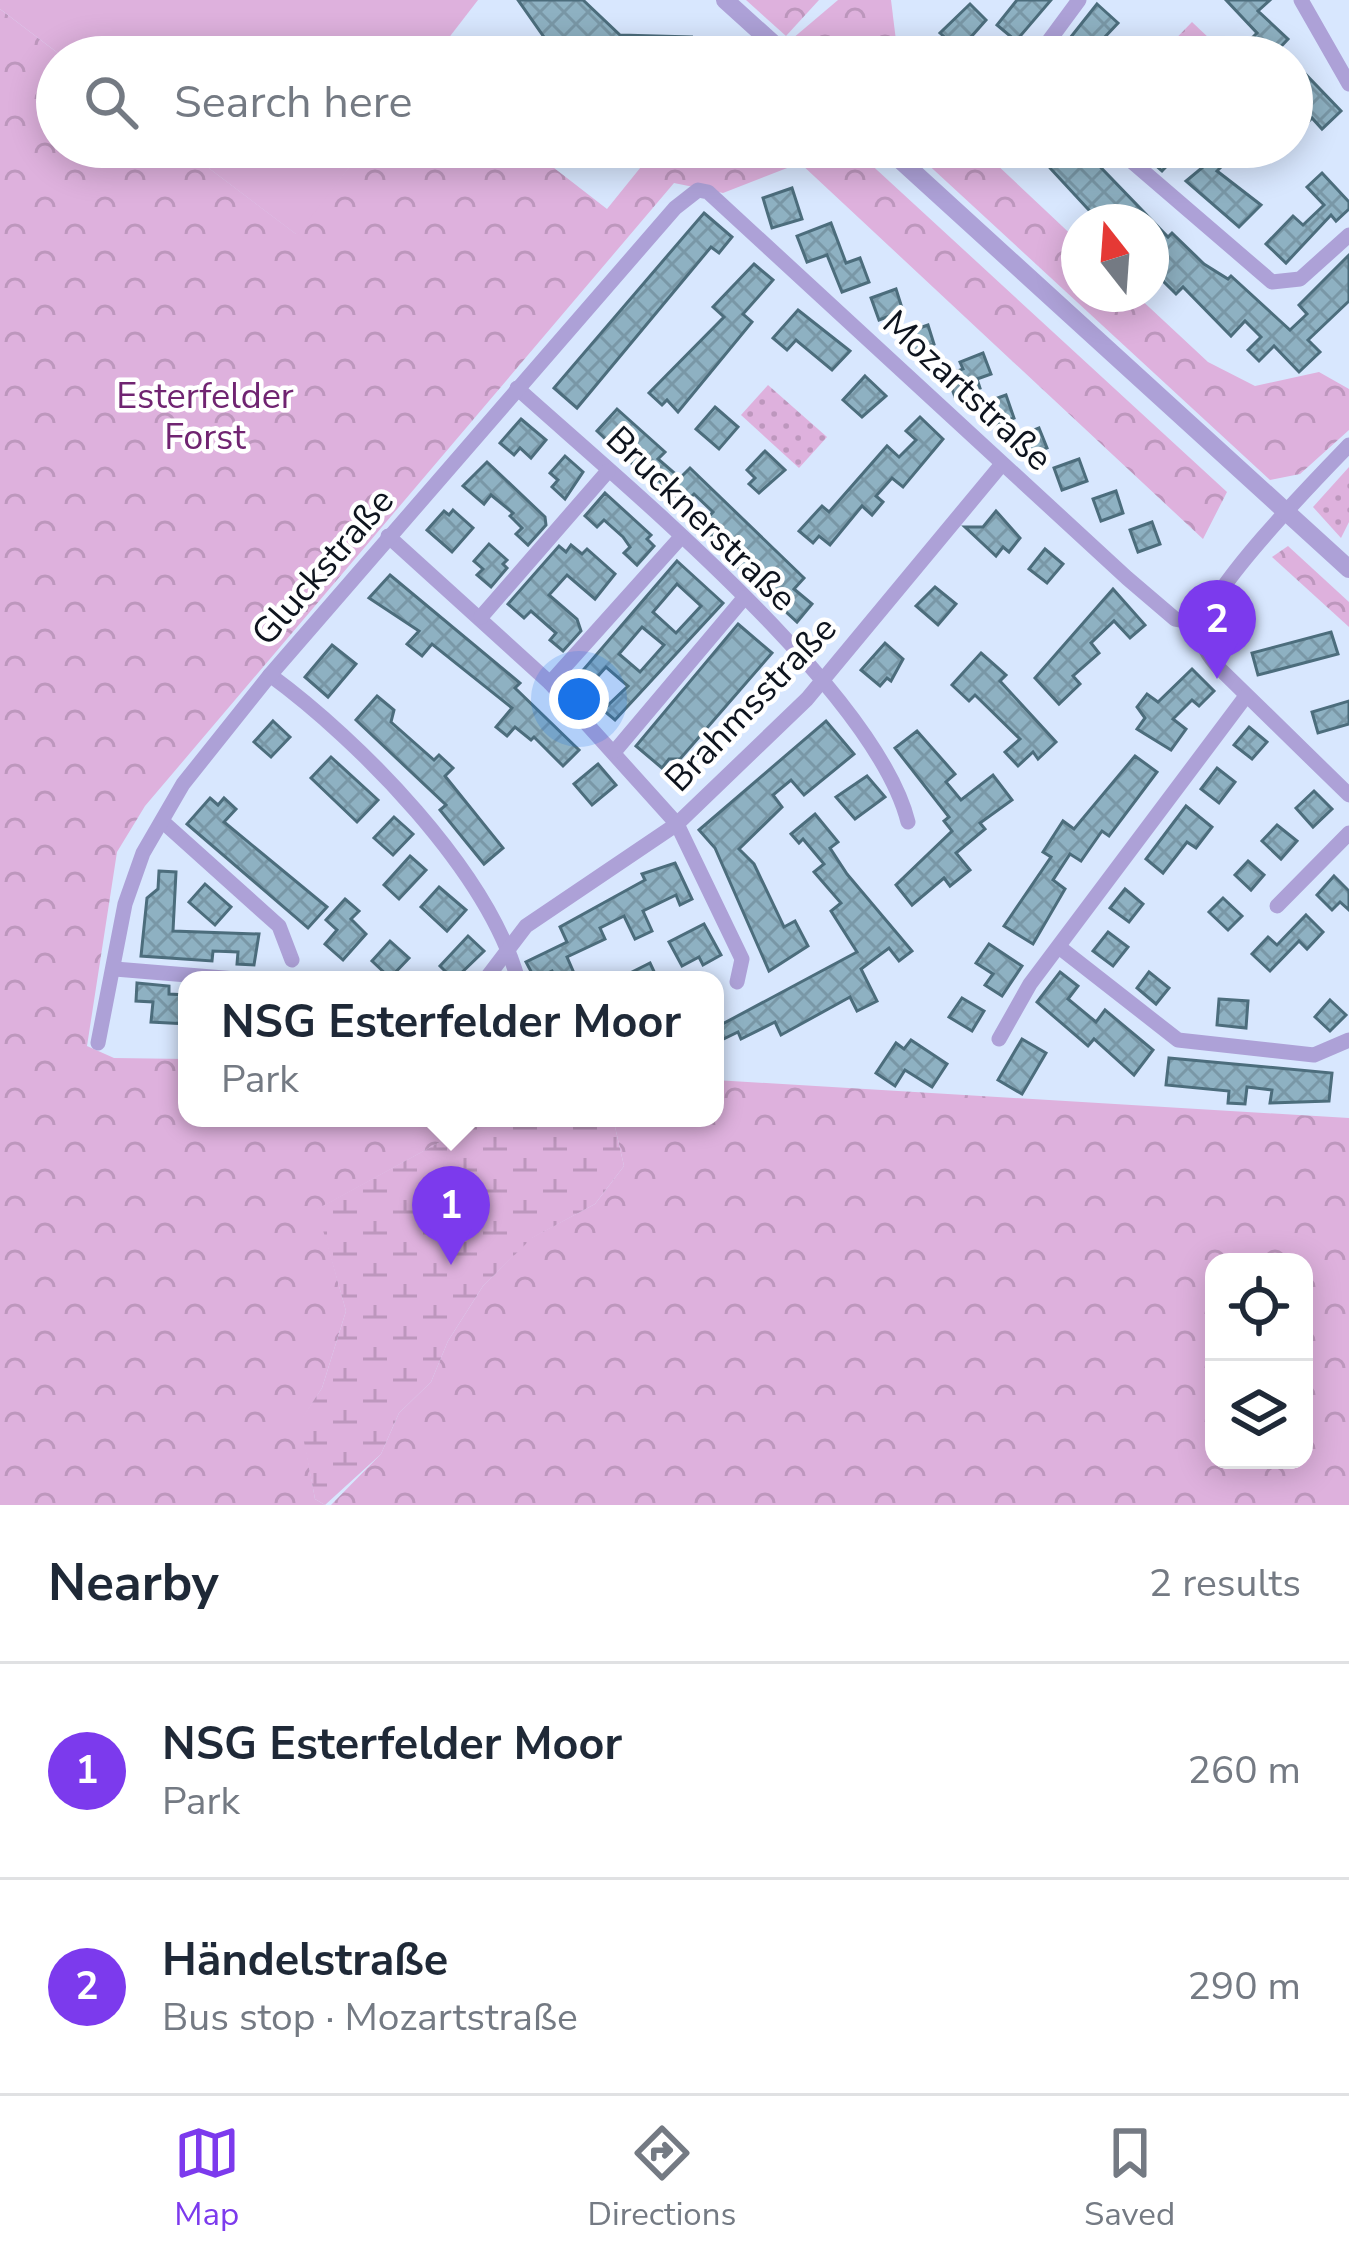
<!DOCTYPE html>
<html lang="en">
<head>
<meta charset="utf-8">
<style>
  :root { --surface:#fff; --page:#f2f2f3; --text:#1f2937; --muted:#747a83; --line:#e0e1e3; --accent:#7c3aed }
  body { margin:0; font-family:"Nunito Sans",sans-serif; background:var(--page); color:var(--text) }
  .controls { position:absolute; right:36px; bottom:36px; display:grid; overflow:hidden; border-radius:24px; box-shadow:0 6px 30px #0003 }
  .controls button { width:108px; height:108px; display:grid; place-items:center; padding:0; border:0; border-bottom:3px solid var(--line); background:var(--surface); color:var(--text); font:60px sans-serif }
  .compass { position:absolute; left:1061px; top:204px; width:108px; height:108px; border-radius:50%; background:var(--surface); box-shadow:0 6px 30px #0003; rotate:343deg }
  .you { position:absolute; left:579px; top:699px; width:42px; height:42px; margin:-30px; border:9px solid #fff; border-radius:50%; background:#1a73e8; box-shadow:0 0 0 18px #1a73e833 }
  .badge { display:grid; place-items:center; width:78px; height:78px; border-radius:50%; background:var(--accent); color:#fff; font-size:39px; font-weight:700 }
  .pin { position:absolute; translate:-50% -99px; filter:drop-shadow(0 3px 6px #0008) }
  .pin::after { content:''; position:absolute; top:63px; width:42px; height:36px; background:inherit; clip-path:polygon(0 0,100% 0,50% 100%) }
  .popup { position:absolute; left:178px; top:971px; width:546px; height:156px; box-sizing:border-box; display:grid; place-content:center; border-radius:24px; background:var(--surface); filter:drop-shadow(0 3px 9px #0005); font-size:39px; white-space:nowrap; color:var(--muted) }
  .popup b { font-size:45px; color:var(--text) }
  .popup::after { content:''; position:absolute; left:50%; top:100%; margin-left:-24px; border:24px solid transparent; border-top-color:var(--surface) }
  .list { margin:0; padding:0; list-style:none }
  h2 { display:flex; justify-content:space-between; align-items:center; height:156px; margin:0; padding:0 48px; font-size:51px }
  h2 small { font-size:39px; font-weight:400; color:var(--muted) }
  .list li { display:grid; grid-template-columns:78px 1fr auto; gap:36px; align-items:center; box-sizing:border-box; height:216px; padding:0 48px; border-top:3px solid var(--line) }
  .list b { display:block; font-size:45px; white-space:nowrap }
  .list p { margin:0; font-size:39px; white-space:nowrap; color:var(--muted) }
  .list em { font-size:39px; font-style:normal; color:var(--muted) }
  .icon { flex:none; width:66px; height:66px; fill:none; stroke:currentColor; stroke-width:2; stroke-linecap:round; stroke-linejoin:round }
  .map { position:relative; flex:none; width:1349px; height:1505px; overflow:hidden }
  .search { position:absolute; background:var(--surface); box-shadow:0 6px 30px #0003; left:36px; right:36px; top:36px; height:132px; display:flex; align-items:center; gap:30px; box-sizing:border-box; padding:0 42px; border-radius:66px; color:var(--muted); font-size:45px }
  .sheet { height:588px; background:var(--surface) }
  nav { display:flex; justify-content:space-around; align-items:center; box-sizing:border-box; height:168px; border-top:3px solid var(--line); background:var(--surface); font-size:33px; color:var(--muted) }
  nav a { display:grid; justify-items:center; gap:6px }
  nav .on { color:var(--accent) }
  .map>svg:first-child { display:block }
  .grass { fill:url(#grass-dots) }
  .forest { fill:url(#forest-crowns); fill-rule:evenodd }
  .wetland { fill:url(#wetland-marsh) }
  .pitch { fill:#deb1dd }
  .building { fill:url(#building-cross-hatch); stroke:#4c6d7c; stroke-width:3; fill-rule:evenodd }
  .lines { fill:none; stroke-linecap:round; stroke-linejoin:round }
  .minor { stroke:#ada1d7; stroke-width:15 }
  .tertiary { stroke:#ada1d7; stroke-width:18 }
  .labels { text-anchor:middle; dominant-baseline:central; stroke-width:9; stroke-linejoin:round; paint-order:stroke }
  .street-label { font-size:36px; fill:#0e141e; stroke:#fff }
  .park-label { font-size:36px; fill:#702471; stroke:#fff }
</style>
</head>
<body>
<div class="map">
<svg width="1349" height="1505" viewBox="0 0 1349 1505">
  <defs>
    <pattern id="grass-dots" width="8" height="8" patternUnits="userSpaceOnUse" patternTransform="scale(3)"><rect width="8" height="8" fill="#deb1dd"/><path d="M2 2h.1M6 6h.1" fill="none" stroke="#bd97bd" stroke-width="1.8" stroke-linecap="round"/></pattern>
    <pattern id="forest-crowns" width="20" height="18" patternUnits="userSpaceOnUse" patternTransform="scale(3)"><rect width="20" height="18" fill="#deb1dd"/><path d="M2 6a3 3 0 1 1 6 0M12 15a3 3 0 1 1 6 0" fill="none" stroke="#bd97bd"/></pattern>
    <pattern id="wetland-marsh" width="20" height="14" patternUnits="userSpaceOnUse" patternTransform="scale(3)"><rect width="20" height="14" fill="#deb1dd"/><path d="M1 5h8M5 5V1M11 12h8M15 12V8" fill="none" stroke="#bd97bd"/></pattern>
    <pattern id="building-cross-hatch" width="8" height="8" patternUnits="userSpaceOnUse" patternTransform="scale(3)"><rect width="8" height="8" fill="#8eb1c2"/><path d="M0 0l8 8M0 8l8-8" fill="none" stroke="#7997a6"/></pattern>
  </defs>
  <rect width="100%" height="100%" fill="#d8e7fe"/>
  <g class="grass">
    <polygon points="1192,22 1229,57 1158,57"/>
    <polygon points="768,385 827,437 799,468 741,415"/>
    <polygon points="1349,467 1349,522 1341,538 1313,507"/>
  </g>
  <g class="forest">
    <polygon points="746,0 819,0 786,36"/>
    <polygon points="838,0 891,0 898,57 812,57 792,39"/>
    <polygon points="0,9 63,57 57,57 57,147 181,147 296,234 365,147 527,147 607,209 657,147 852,147 1227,492 1203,539 800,163 723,193 674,183 145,806 117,852 87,1046 114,1058 187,1059 187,1118 484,1118 318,1209 346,1311 322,1388 301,1421 315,1499 325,1505 0,1505"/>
    <polygon points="909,147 978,147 1079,242 1079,294 1135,294 1208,362 1255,386 1319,372 1349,389 1349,430 1300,474 1270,480"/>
    <polygon points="1288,546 1349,602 1349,627 1272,557"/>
    <path d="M715 1080 1349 1118V1505H331L381 1454 399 1413 431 1382 448 1341 483 1286 531 1238 595 1204 624 1166 613 1118H715ZM1214 1262H1304V1460H1214Z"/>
  </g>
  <polygon class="wetland" points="484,1118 613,1118 624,1166 595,1204 532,1238 483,1286 448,1341 431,1382 399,1413 381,1454 325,1505 315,1499 300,1421 322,1388 346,1311 317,1209"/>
  <g class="pitch">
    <polygon points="0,0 478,0 434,57 63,57 0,9"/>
    <polygon points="181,147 365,147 297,235"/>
  </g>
  <g class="building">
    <polygon points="518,0 583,0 620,35 691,37 684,57 558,57"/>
    <polygon points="1017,0 1051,0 1016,41 997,25"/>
    <polygon points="1226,0 1270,0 1258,11 1288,39 1271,57 1263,57 1248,42 1257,33"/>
    <polygon points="970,4 986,20 971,37 992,57 953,57 944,48 950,42 940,33"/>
    <polygon points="1097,4 1118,23 1086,57 1055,57"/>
    <polygon points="1292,60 1341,111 1322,129 1312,118 1302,128 1292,117 1302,106 1292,97"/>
    <polygon points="1044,147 1081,147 1168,237 1172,233 1204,264 1228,279 1231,276 1290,330 1307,314 1299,305 1349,255 1349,301 1308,340 1320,352 1299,372 1274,346 1259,361 1248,350 1261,337 1245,321 1231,336 1183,287 1176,294 1164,282 1151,264 1151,222 1100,222 1050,168 1046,158 1051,153"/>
    <polygon points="1135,147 1185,147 1162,171"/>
    <polygon points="1215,157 1223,165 1217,171 1261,205 1239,227 1186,181"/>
    <polygon points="1322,173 1349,202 1349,209 1336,221 1331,215 1286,263 1266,244 1293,216 1303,225 1324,205 1307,187"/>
    <polygon points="792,188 802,219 772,228 763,198"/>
    <polygon points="704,213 732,237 719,253 711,247 577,408 554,388"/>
    <polygon points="831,223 846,263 860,258 869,282 842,292 827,255 807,262 797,236"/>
    <polygon points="754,264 773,280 743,314 752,322 678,412 667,400 662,405 649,393 724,317 713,307"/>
    <polygon points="896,289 903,311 879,320 871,298"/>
    <polygon points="798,310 850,351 832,370 796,340 787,350 773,338"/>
    <polygon points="928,325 934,344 912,352 905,333"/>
    <polygon points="983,353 991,374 977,379 980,388 955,397 947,375 963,369 960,362"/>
    <polygon points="865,376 886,396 862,417 843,400"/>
    <polygon points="1006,395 1014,418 989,427 981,404"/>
    <polygon points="715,407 738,427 719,449 696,429"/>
    <polygon points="617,409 665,452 658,459 680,478 690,468 804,578 794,589 812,604 797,622 732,562 739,555 699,527 713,512 694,494 684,504 658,480 655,483 630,462 639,451 622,436 613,446 597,431"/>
    <polygon points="920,417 943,439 903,487 892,478 876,496 883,502 872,515 862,506 830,545 819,536 813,543 799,531 822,506 829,512 887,446 899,457 916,440 906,431"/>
    <polygon points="521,419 546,440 531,458 520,448 514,455 500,443"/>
    <polygon points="1039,428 1047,448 1023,457 1016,437"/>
    <polygon points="765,451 785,470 759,493 749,484 755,478 747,470"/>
    <polygon points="565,456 583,472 565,499 552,487 558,480 550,473"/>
    <polygon points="1079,459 1087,481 1062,490 1054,468"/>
    <polygon points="487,462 545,517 546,525 528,545 516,534 522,528 510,516 513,513 491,495 484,504 463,486"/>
    <polygon points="1116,491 1123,513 1101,521 1093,499"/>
    <polygon points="605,493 651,535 647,539 654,546 637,565 624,553 630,547 623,537 604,520 597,527 585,516"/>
    <polygon points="453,510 473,528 452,552 427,530 444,511 449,515"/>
    <polygon points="996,511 1020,538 1009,552 1003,547 996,556 965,527 983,527"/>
    <polygon points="1152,522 1160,544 1138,552 1130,530"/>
    <polygon points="489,544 507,560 503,564 507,568 491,587 477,575 483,569 474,561"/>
    <polygon points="571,545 582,554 587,549 615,574 595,599 567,575 549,595 577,619 581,631 563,651 550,640 556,633 531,611 524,618 508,604 559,546 566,552"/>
    <polygon points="1045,549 1063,564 1047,583 1029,569"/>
    <path d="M677 561 723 603 615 720 603 710 628 686 606 667 589 686 578 676ZM677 584 701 606 676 633 653 612ZM642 627 664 645 640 672 619 654Z"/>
    <polygon points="390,575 520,683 515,688 579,750 563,766 534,737 531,740 515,727 507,736 496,727 512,708 432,644 422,656 407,644 419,631 369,598"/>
    <polygon points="935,587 956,604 938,625 916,606"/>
    <polygon points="1113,589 1145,625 1130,638 1114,621 1091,643 1099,653 1073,676 1080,684 1059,704 1035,678"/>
    <polygon points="738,624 772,653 680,759 669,759 662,768 636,746"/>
    <polygon points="1331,632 1338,654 1258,675 1252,653"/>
    <polygon points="885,643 903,659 891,681 887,678 880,686 861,670"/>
    <polygon points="332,645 356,664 328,697 305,677"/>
    <polygon points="981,653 1006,675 1000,681 1056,742 1038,759 1033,752 1018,766 1005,752 1020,739 975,695 969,701 952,685"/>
    <polygon points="1192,669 1214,691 1199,706 1192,700 1173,719 1186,729 1171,750 1137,729 1145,718 1137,707 1147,694 1158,702"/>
    <polygon points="377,696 394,710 391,722 434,760 439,755 453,768 445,776 503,848 484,864 440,810 446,805 356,720"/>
    <polygon points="1349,701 1349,724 1318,733 1312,712"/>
    <polygon points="273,721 290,737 271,757 254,742"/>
    <polygon points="826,721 854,754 804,795 791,780 773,795 782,807 739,849 754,864 784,927 795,921 808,946 769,971 715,848 699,830"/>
    <polygon points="1249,727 1267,742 1252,759 1234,745"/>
    <polygon points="917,731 955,774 946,782 961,800 993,775 1012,800 980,823 985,829 956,853 970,870 950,886 944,878 912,905 896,885 952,831 944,821 949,817 895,748"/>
    <polygon points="1135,756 1157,772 1109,836 1102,831 1081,861 1070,854 1053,880 1065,889 1033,944 1004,926 1051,857 1043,852 1063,821 1074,829"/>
    <polygon points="331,757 378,800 357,822 311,778"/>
    <polygon points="598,764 616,785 592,805 574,784"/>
    <polygon points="1217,768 1235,782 1219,803 1201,789"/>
    <polygon points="867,776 885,797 855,819 836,797"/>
    <polygon points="1314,791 1332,809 1313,827 1296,808"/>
    <polygon points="210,798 218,805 224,798 236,809 224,822 327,907 308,928 187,824"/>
    <polygon points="1186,806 1212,827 1196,848 1187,842 1163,873 1146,859"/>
    <polygon points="815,814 838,842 830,848 847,874 912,951 899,961 889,948 861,969 877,1001 857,1011 850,997 781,1035 775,1022 741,1039 738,1032 715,1043 715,1028 857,952 831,911 841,903 814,872 824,864 803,839 799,843 791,834"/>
    <polygon points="394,817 413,834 393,855 374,838"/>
    <polygon points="1277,825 1297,841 1281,859 1262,841"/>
    <polygon points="410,856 426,870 399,899 384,885"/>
    <polygon points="1248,861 1264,875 1251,890 1235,875"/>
    <polygon points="675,863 692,899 680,905 676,895 643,911 652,931 635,939 624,916 600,928 605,939 567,957 577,980 556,980 552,971 535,979 526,962 567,942 560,927 645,880 642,874"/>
    <polygon points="159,871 176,872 173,931 259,934 254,965 237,964 238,952 213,951 212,961 141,956 147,898 158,889"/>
    <polygon points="1334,876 1349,891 1349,910 1340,902 1332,910 1317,895"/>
    <polygon points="205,884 231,907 215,925 189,902"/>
    <polygon points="439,887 466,910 447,931 421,907"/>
    <polygon points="1125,889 1143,904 1129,922 1110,908"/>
    <polygon points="1223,898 1242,916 1228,930 1209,912"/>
    <polygon points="345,899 359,911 351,919 366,934 343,960 325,944 337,930 326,920"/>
    <polygon points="1306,915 1323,932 1307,949 1299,941 1270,971 1252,954 1268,937 1277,945"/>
    <polygon points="704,924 721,955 703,965 699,957 682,966 669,942"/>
    <polygon points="1108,932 1128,947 1113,966 1093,951"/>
    <polygon points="468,936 484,951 454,980 440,966"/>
    <polygon points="390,941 409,958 390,978 372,961"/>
    <polygon points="989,944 1022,966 1002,996 985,985 993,974 976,963"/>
    <polygon points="650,963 658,980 616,980"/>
    <polygon points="1060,972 1078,986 1068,999 1096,1022 1105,1010 1153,1050 1134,1075 1094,1039 1088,1046 1037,1002"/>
    <polygon points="1149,972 1169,988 1156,1004 1137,988"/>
    <polygon points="137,983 169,986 169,994 187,995 187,1024 151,1022 153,1002 136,1001"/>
    <polygon points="962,998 984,1011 972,1031 949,1017"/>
    <polygon points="1219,999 1248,1001 1246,1028 1217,1025"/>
    <polygon points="1330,1000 1346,1015 1330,1031 1315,1017"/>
    <polygon points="1022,1039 1046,1053 1022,1094 998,1080"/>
    <polygon points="911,1040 947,1064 932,1087 905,1070 895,1086 876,1073 896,1043 904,1049"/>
    <polygon points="1169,1058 1332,1073 1329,1101 1270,1103 1272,1090 1247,1087 1245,1104 1228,1103 1229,1091 1166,1085"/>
  </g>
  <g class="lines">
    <g class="minor">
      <polyline points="1301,0 1349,84"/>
      <polyline points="1037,57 1079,0"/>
      <polyline points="1115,147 1272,282 1300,279 1349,235"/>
      <path d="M517 388C622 483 875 690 908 822"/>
      <path d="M1349 445C1318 477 1208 589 1202 628 1200 645 1209 657 1220 669L1349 795"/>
      <polyline points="388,536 550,683 677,824 742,959 737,982"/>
      <polyline points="481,617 608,471"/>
      <path d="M270 675C360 741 488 871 518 980"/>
      <polyline points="550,683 681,537"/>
      <polyline points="615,751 744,598"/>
      <polyline points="162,821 279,926 292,960"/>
      <polyline points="1277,906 1349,833"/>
      <polyline points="1059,947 1178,1040 1314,1055 1349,1040"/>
      <polyline points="115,969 248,980"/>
      <polyline points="485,980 526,926 677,824 807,699 1002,464"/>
      <polyline points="999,1039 1030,984 1246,696"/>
      <polyline points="98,1043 125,904 143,853 183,784 270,675 675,208 698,190 708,192 1127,578 1175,619 1203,624"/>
    </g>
    <g class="tertiary">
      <polyline points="725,0 788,57"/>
      <polyline points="886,147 1349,569"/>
    </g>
  </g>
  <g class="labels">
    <g class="street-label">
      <text transform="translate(967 391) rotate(43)">Mozartstraße</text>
      <text transform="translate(701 519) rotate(44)">Brucknerstraße</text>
      <text transform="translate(323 567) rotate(-49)">Gluckstraße</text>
      <text transform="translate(751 704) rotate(-46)">Brahmsstraße</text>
    </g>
    <g class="park-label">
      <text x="205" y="396">Esterfelder<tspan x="205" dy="41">Forst</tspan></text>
    </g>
  </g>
</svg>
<div class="controls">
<button><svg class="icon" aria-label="locate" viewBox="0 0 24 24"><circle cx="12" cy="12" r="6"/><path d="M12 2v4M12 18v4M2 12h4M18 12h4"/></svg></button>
<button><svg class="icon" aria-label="layers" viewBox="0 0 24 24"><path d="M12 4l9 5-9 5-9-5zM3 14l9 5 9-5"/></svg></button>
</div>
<svg class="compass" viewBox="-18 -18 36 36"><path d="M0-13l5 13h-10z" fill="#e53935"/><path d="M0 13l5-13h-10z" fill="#747a83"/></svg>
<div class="you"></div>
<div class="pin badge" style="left:451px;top:1265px">1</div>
<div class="popup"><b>NSG Esterfelder Moor</b>Park</div>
<div class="pin badge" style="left:1217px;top:679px">2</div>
<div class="search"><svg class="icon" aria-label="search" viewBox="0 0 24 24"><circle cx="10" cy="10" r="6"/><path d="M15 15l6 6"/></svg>Search here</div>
</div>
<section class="sheet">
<h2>Nearby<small>2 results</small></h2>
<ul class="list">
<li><span class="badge">1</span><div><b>NSG Esterfelder Moor</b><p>Park</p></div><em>260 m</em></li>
<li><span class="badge">2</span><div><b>Händelstraße</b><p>Bus stop · Mozartstraße</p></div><em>290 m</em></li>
</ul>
</section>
<nav>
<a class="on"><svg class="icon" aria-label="map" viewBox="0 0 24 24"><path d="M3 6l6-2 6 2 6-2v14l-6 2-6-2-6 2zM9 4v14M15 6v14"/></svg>Map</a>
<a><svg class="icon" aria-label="directions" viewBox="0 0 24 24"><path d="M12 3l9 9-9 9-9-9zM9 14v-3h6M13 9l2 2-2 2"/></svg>Directions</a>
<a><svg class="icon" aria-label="saved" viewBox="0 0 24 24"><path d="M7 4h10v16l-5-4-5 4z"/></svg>Saved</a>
</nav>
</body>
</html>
